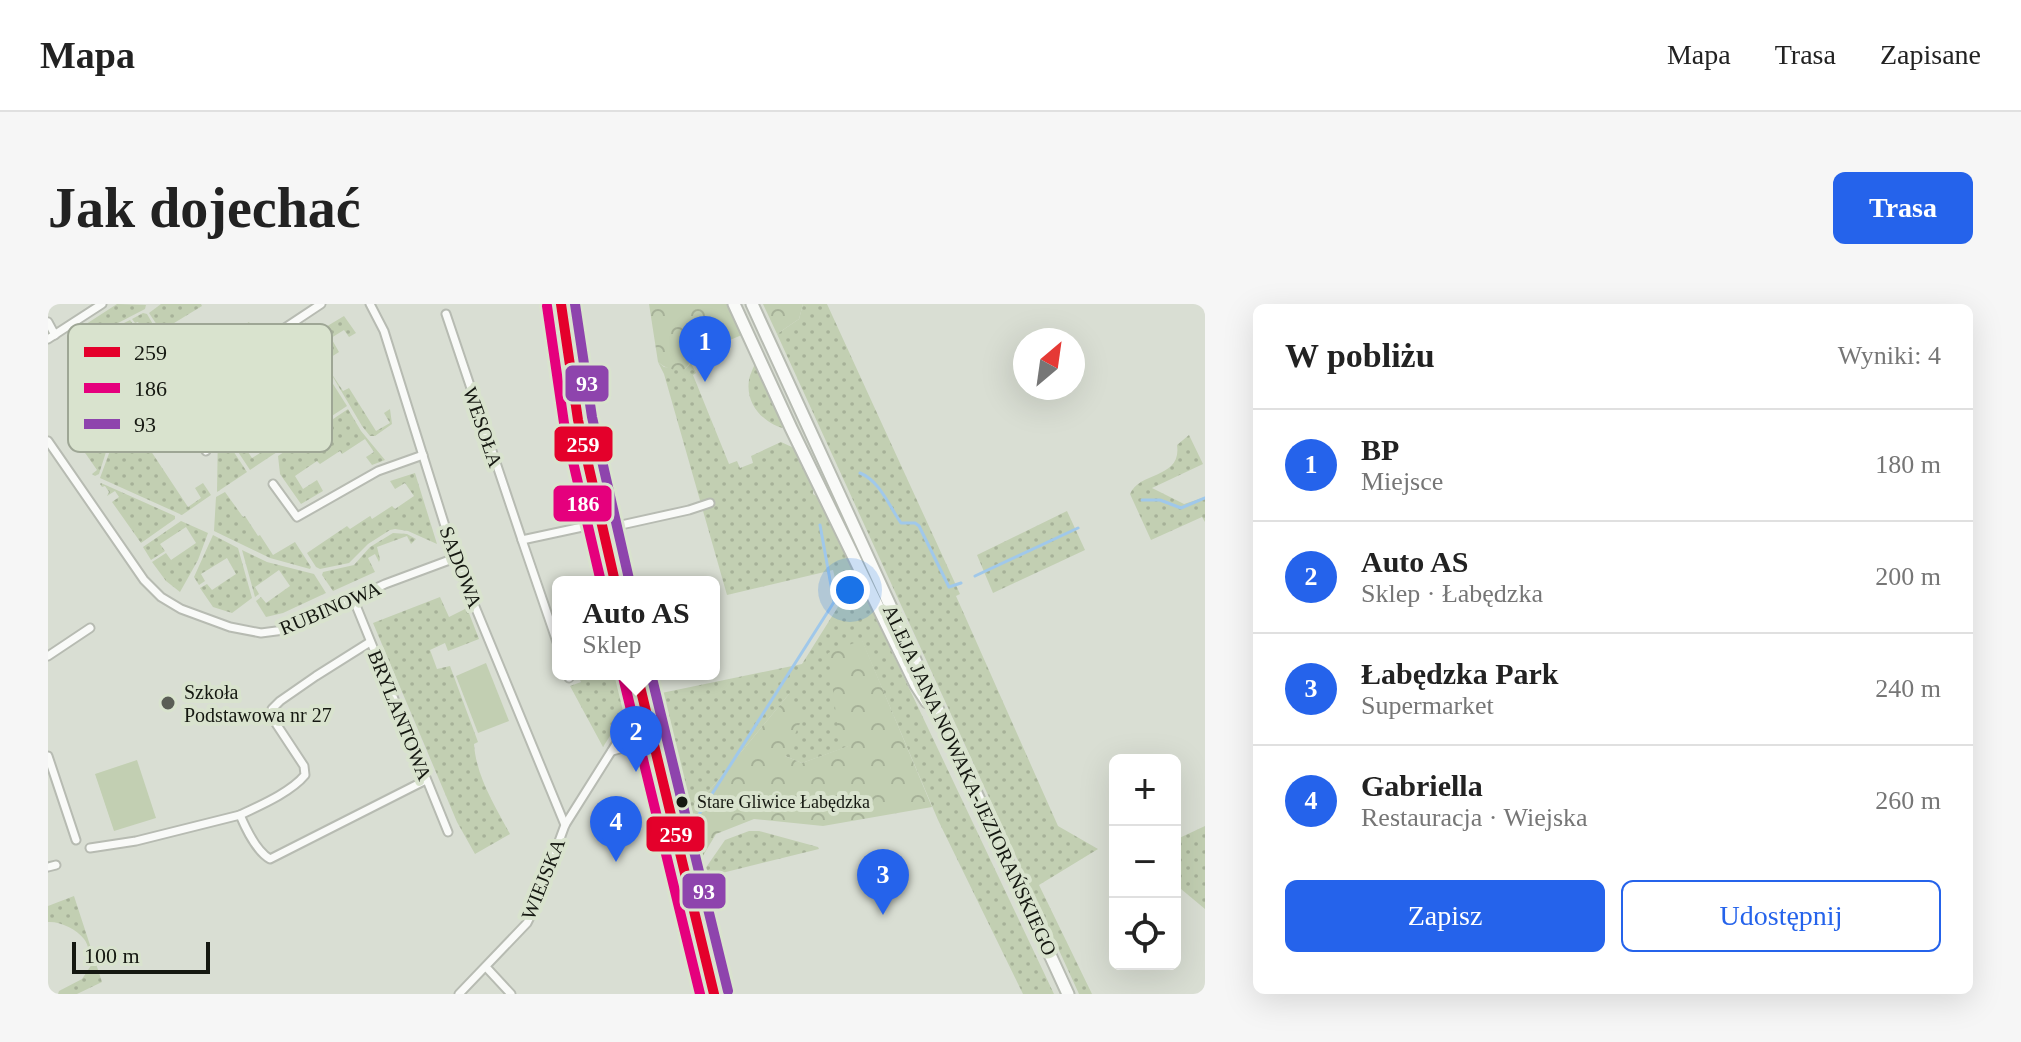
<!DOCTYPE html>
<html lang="pl">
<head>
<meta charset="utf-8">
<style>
  :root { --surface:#fff; --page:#f6f6f6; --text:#222; --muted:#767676; --line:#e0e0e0; --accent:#2563eb }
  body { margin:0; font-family:"Times New Roman",serif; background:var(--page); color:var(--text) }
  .controls { position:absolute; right:24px; bottom:24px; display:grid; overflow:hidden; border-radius:12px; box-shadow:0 8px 32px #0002 }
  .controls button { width:72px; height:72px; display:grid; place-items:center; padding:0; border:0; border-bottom:2px solid var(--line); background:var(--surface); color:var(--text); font:40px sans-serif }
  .compass { position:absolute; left:965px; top:24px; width:72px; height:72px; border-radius:50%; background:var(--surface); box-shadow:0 8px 32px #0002; rotate:29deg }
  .scale { position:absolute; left:24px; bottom:20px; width:138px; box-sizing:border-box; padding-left:8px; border:4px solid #151811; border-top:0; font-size:22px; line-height:28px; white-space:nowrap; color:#151811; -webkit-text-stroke:6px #d9e3ce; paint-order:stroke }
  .you { position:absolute; left:802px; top:286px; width:28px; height:28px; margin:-20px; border:6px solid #fff; border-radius:50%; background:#1a73e8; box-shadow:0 0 0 12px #1a73e833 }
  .badge { display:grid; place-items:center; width:52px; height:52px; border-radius:50%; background:var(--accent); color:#fff; font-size:26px; font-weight:700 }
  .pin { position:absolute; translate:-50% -66px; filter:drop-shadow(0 2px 4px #0008) }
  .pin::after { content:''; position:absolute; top:42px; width:28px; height:24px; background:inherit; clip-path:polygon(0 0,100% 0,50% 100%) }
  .popup { position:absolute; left:504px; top:272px; width:168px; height:104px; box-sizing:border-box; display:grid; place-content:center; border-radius:12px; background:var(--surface); filter:drop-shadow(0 2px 6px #0005); font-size:26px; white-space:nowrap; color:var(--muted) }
  .popup b { font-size:30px; color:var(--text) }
  .popup::after { content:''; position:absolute; left:50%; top:100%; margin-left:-16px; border:16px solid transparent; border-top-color:var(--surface) }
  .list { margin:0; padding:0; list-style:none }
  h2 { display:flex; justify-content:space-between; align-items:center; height:104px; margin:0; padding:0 32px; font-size:34px }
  h2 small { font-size:26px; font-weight:400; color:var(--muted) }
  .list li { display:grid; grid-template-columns:52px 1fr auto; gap:24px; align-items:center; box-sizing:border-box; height:112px; padding:0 32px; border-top:2px solid var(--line) }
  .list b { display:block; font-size:30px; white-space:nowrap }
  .list p { margin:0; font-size:26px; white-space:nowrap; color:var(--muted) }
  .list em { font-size:26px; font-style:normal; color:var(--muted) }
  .actions { display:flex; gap:16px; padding:24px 32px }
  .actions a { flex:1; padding:18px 0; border:2px solid var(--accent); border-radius:12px; text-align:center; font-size:28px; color:var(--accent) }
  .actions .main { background:var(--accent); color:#fff }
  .icon { flex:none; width:44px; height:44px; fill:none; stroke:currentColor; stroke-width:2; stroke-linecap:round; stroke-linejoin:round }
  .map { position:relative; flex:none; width:1157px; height:690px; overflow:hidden; border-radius:12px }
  header { display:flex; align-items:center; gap:48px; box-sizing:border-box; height:112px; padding:0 40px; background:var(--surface); border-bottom:2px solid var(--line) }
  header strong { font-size:38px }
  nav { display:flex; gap:44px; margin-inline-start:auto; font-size:28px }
  .intro { display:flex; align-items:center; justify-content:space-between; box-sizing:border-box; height:192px; padding:0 48px }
  h1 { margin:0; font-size:56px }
  .button { padding:20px 36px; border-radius:12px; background:var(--accent); color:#fff; font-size:28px; font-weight:700 }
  main { display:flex; gap:48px; padding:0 48px }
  aside { flex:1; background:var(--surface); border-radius:12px; box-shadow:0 8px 32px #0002 }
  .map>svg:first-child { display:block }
  .grass { fill:url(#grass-dots) }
  .forest { fill:url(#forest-crowns) }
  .green { fill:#c2cfb2 }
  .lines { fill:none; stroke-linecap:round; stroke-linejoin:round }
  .stream { stroke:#a0c8ea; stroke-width:3 }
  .minor-casing { stroke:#b7bbb2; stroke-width:11 }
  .tertiary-casing { stroke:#b7bbb2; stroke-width:13 }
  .primary-casing { stroke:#b7bbb2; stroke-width:15 }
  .minor { stroke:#f9faf8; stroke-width:7 }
  .tertiary { stroke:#f9faf8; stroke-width:9 }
  .primary { stroke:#f9faf8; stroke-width:11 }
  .bus-1-casing { stroke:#d9e3ce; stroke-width:16 }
  .bus-2-casing { stroke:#d9e3ce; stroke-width:16 }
  .bus-3-casing { stroke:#d9e3ce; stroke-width:16 }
  .bus-1 { stroke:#e4002b; stroke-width:10 }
  .bus-2 { stroke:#e5007d; stroke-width:10 }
  .bus-3 { stroke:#8e44ad; stroke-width:10 }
  .poi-dot { fill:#5a5d55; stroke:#d9e3ce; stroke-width:3 }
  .bus-dot { fill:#151811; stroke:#d9e3ce; stroke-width:3 }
  .labels { text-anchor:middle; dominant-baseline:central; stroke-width:8; stroke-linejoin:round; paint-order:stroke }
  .bus-label { font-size:18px; fill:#151811; stroke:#d9e3ce; text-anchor:start }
  .street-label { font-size:20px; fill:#151811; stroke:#d9e3ce }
  .poi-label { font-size:20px; fill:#151811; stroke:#d9e3ce; text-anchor:start }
  .key { fill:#d9e3ce; stroke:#9ea695; stroke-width:2 }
  .key-label { font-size:22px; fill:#151811 }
  .line-badge { stroke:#d9e3ce; stroke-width:3 }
  .badge-label { font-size:22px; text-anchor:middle; font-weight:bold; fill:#fff }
</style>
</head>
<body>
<header>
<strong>Mapa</strong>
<nav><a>Mapa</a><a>Trasa</a><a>Zapisane</a></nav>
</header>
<div class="intro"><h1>Jak dojechać</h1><a class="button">Trasa</a></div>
<main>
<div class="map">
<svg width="1157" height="690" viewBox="0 0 1157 690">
  <defs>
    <pattern id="grass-dots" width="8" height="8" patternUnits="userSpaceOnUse" patternTransform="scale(2)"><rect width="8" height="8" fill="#c2cfb2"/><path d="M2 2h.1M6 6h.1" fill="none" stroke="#a6b198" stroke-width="1.8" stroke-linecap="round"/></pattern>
    <pattern id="forest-crowns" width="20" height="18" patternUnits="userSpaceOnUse" patternTransform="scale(2)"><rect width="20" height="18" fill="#c2cfb2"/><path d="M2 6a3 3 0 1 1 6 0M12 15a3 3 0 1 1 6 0" fill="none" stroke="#a6b198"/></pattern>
  </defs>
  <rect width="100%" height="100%" fill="#d9ded3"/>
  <g class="grass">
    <polygon points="69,0 98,1 97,5 70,19 38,39 36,37 34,38 29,29 32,24"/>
    <polygon points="113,0 153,0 154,2 113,27 101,9"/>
    <polygon points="755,0 779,0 912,290 908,292 1010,522 1050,545 991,581 1044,690 1031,690 729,30 751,15"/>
    <polygon points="95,9 99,10 110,29 67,57 64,56 52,38 39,47 37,43 53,32 61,39 66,48 81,39 75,28 68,31 64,25 82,16 85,20 82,23 87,28 93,23 90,18 87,19 84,15"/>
    <polygon points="296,12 308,29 301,33 296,26 283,34 291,48 280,55 256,16 266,30"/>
    <polygon points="201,18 207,29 166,55 165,63 156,47"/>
    <polygon points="255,20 275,53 262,61 263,64 204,103 187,77 192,61 203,76 196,81 204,94 226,79 225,76 245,63 243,60 266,45 258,31 244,40 238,31"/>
    <polygon points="96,42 110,65 124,66 133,61 145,77 144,85 131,93 126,87 128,86 132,90 135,88 132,83 134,82 125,69 85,94 93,107 101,103 104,109 99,107 74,123 66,110 74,103 68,92 77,85 71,78 62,83 59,79 68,72 64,66 55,72 54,70 61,66 59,62 52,67 51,65 62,58 67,59"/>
    <path d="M708 57 739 125C717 121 697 101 701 76 702 70 706 63 708 57Z"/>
    <polygon points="276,58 295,87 301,84 328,127 342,119 336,109 342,105 344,120 327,132 322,132 314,122"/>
    <polygon points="610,58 616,63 637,65 643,59 648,69 645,71 681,160 689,157 692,164 705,159 703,152 733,138 746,144 765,183 765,190 771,194 1006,690 975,690 890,516 814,337 804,441 754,459 737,452 741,390 638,515 599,392 754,360 793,298 785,266 679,291 616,70"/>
    <polygon points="187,84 201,106 194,110 189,103 176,112 204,154 217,146 211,136 218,131 229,148 202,166 171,119 183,87"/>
    <polygon points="300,105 313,127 337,156 324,161 318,153 326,148 317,135 294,150 292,147 272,160 269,157 247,172 255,185 269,176 275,187 253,200 232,170 230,152"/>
    <polygon points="99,111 110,112 113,116 105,122 99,114 87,123 140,203 153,194 147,184 155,179 163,191 134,211 52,174 67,133"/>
    <polygon points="57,120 64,129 51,170 47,172 44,170 49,166 33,143 51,130 49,125"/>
    <polygon points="170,124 199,168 169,188"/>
    <path d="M1141 131 1155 160 1104 184 1136 200 1157 193V218L1154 213 1103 236 1082 190C1092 167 1134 175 1129 141Z"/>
    <polygon points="367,169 389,240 360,227 347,225 342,226 320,240 301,259 272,265 268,263 259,249 299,222 302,225 322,212 324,215 344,202 347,205 366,192 357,179 347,185 342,177"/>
    <polygon points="53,179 127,212 127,215 93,239 64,198 71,193 67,187 59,192 61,188 57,182 54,183 52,180"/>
    <polygon points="177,188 195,213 197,212 210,232 212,231 225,251 247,238 263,263 262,265 222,254 166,227 168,193"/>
    <polygon points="1019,207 1037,246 945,289 929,251"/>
    <polygon points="133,217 160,229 150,256 132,288 118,277 104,258 118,249 123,256 148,239 138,223 112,240 117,247 103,256 95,243"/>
    <polygon points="345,229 359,230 368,235 363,240 359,232 329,243 332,255 331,258 327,250 320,254 327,268 285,287 274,271 275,268 306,261 322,243"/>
    <polygon points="165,231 190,244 204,294 184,309 165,303 152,284 159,280 164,286 188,270 179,254 153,270 157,277 151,281 146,273"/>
    <polygon points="194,246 219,258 266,270 278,289 235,309 218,313 208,297 213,293 218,299 242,282 231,266 207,283 211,290 207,293"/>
    <path d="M392 293 401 313 419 304 431 335 400 347 397 339 382 346 389 365 402 362 430 438 426 440C428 472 447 502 462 530L427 550 409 518 325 319Z"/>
    <polygon points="529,370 578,370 586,394 555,443 522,382 533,378"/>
    <polygon points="1157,522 1157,605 1127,580 1127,536"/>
    <polygon points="701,527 711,527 770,543 771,545 666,571 657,565 677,536"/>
    <path d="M26 592 54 678 29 690H10L11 687 34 675 44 660C42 653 41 641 36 635 29 625 11 617 0 618V602Z"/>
  </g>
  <g class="forest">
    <path d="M601 0H679L694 31 650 49 637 65C627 67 618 65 610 58Z"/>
    <polygon points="715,0 755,0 751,15 729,30"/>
    <polygon points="814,336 884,503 775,522 706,515 668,530 650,560 638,515 741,390 754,415 737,452 754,459 803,441 790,425 780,349"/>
  </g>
  <g class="green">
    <polygon points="273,61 299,102 232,146 206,107"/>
    <polygon points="438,359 461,417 430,429 408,372"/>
    <polygon points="89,456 108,514 66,527 47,470"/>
  </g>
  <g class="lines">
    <g class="stream">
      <path d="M812 169C832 177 841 202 853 219H867L871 222 901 283 913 279"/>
      <polyline points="1094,196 1112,196 1133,204 1157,194"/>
      <polyline points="927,272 1030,224"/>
      <polyline points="643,523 786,298 772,221"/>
    </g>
    <defs>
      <g id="minor">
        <polyline points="322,0 336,27 407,254 517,521"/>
        <polyline points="398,10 474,236 553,219"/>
        <polyline points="0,18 7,31"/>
        <polyline points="0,35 54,0"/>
        <polyline points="0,137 96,276 113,293 133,305 182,323 213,329 236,326 246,322 337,280 407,254"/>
        <polyline points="158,147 133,111 149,99 157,77 273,0"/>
        <polyline points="225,180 249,213 330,167 375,151"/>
        <polyline points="555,225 641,206 662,199"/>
        <polyline points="474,236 510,341"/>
        <polyline points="305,294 400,528"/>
        <polyline points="0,352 42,324"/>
        <polyline points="520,370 521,374"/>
        <polyline points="586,441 602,449 608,455"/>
        <polyline points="564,447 586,441 601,423"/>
        <polyline points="0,452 28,536"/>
        <path d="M192 511C213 501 243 488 257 471L256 462 225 415 224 405 232 397 268 372 322 338"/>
        <path d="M42 544 88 537 192 511C198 525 208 547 222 555L378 476"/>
        <polyline points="0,563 8,561"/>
        <polyline points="438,663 463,690"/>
        <polyline points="411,690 479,619 487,603 517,521 573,432 585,417 595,396"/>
      </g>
      <g id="tertiary">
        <polyline points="513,0 530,116 567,278"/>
        <path d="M589 370C613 477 642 583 666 690"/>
      </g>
      <g id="primary">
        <polyline points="686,0 743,124 868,381 879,398"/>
        <polyline points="704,0 1020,690"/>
      </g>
    </defs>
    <use href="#minor" class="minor-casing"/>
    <use href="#tertiary" class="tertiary-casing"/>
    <use href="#primary" class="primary-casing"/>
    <use href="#minor" class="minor"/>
    <use href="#tertiary" class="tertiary"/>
    <use href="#primary" class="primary"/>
    <defs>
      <g id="bus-1">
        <polyline points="513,0 530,116 567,278"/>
        <polyline points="589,370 666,690"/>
      </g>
      <g id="bus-2">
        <polyline points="499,2 516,119 553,278"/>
        <polyline points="575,373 652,690"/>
      </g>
      <g id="bus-3">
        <polyline points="527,0 544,113 581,275"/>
        <polyline points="603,370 680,687"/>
      </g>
    </defs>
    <use href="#bus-1" class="bus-1-casing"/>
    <use href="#bus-2" class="bus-2-casing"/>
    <use href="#bus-3" class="bus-3-casing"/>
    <use href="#bus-1" class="bus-1"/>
    <use href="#bus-2" class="bus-2"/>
    <use href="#bus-3" class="bus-3"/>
  </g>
  <circle class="poi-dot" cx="120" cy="399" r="8"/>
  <circle class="bus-dot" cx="634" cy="498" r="7"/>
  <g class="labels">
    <g class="bus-label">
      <text x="649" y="498">Stare Gliwice Łabędzka</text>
    </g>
    <g class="street-label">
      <text transform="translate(435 123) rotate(71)">WESOŁA</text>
      <text transform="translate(413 263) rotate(69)">SADOWA</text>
      <text transform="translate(282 304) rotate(-23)">RUBINOWA</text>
      <text transform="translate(352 411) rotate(68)">BRYLANTOWA</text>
      <text transform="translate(922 476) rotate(65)">ALEJA JANA NOWAKA-JEZIORAŃSKIEGO</text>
      <text transform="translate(495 575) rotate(-68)">WIEJSKA</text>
    </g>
    <g class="poi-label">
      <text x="136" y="388">Szkoła<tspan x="136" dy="23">Podstawowa nr 27</tspan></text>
    </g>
  </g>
  <rect x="20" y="20" width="264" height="128" rx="12" class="key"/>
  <rect x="36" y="43" width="36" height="10" fill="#e4002b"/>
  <rect x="36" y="79" width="36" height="10" fill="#e5007d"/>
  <rect x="36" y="115" width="36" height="10" fill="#8e44ad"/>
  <g class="key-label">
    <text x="86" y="56">259</text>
    <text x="86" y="92">186</text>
    <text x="86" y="128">93</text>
  </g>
  <g class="line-badge">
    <rect x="516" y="60" width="46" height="39" rx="8" fill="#8e44ad"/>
    <rect x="505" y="121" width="61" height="38" rx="8" fill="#e4002b"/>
    <rect x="504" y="180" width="61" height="39" rx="8" fill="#e5007d"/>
    <rect x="597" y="511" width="61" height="38" rx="8" fill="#e4002b"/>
    <rect x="633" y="568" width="46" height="38" rx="8" fill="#8e44ad"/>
  </g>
  <g class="badge-label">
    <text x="539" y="87">93</text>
    <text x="535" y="148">259</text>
    <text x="535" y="207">186</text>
    <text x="628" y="538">259</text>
    <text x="656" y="595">93</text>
  </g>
</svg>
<div class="controls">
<button>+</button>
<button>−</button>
<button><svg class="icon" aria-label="locate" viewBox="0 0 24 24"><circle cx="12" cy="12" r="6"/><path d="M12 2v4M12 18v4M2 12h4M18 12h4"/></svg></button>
</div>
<svg class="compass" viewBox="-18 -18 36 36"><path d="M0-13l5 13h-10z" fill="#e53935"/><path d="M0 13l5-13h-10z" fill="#767676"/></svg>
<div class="scale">100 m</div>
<div class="you"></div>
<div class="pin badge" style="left:657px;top:78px">1</div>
<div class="pin badge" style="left:588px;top:468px">2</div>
<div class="popup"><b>Auto AS</b>Sklep</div>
<div class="pin badge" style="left:835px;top:611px">3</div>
<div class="pin badge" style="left:568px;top:558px">4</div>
</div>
<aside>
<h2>W pobliżu<small>Wyniki: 4</small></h2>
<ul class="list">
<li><span class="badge">1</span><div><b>BP</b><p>Miejsce</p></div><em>180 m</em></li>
<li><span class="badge">2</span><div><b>Auto AS</b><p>Sklep · Łabędzka</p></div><em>200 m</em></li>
<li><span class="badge">3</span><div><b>Łabędzka Park</b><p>Supermarket</p></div><em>240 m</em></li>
<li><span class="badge">4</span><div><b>Gabriella</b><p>Restauracja · Wiejska</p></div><em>260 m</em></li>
</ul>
<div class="actions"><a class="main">Zapisz</a><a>Udostępnij</a></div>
</aside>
</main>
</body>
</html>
